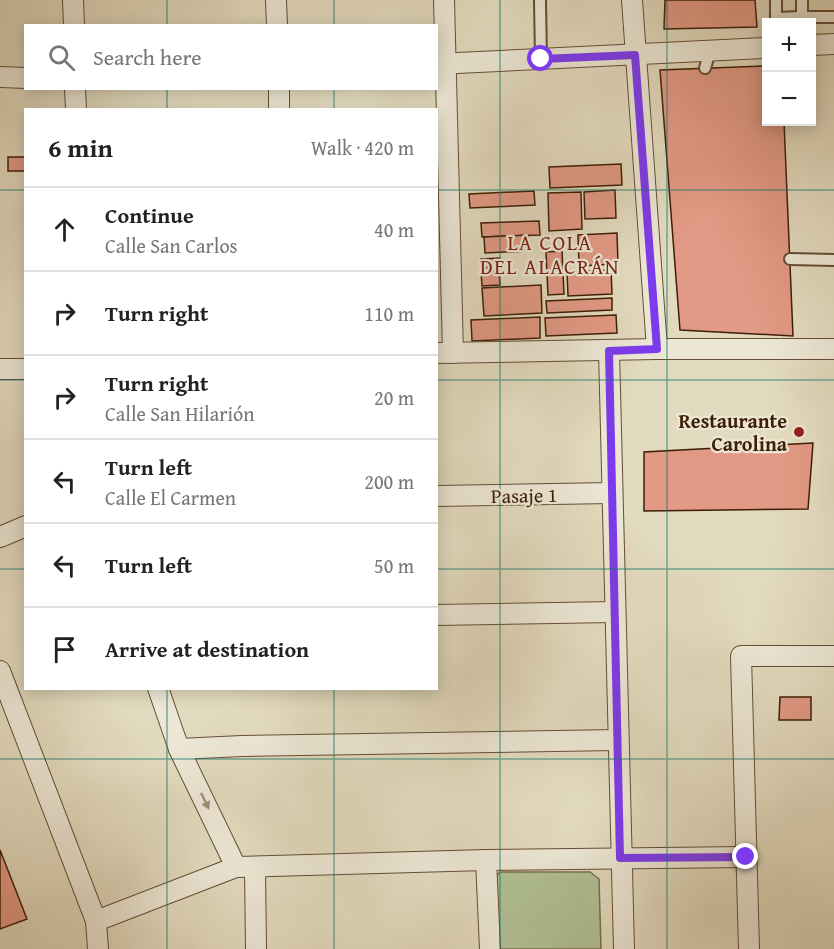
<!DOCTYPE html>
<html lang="en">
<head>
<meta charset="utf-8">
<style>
  :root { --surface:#fff; --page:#f6f6f6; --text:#222; --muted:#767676; --line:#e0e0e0 }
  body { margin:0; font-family:"Gentium Book Plus",serif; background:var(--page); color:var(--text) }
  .controls { position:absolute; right:18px; top:18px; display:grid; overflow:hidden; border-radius:0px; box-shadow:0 3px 15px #0003 }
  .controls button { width:54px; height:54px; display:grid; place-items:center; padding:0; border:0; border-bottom:2px solid var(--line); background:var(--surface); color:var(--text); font:30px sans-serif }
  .stop { position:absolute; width:18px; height:18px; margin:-14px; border:4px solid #7c3aed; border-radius:50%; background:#fff }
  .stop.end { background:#7c3aed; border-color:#fff; box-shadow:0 2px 6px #0008 }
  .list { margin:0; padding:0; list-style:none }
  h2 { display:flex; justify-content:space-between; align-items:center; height:78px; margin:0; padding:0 24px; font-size:26px }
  h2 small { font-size:20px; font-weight:400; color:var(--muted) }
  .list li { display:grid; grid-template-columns:39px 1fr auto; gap:18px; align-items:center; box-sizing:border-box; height:84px; padding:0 24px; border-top:2px solid var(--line) }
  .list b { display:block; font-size:22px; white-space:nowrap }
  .list p { margin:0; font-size:20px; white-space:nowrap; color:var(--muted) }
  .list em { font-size:20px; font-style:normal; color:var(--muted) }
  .icon { flex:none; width:33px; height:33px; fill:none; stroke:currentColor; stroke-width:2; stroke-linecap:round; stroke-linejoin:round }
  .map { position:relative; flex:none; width:834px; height:949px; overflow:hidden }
  .search { position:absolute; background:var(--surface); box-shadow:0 3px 15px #0003; left:24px; top:24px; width:414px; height:66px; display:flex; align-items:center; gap:15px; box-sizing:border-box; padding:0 21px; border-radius:0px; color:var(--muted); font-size:22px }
  .panel { position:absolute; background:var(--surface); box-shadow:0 3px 15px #0003; left:24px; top:108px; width:414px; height:582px; border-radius:0px }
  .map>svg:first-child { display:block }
  .green { fill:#b0c094; stroke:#766f4d; stroke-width:1.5 }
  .building { fill:#e29985; stroke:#3d1e06; stroke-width:1.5 }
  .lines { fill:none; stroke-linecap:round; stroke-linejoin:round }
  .lane-casing { stroke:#664d34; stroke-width:14 }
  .street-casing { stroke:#664d34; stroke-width:22 }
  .lane { stroke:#ece7d5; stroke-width:10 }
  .street { stroke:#ece7d5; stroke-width:20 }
  .oneway { fill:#9d8d78 }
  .route { stroke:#7c3aed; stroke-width:8 }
  .grid { fill:none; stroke:#0f766e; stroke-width:1.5; stroke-opacity:0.55 }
  .poi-dot { fill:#8f2418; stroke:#ece7d5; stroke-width:2 }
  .labels { text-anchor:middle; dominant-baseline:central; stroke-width:4.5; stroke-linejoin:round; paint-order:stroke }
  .poi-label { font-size:20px; font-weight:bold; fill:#3d1e06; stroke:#ece7d5; text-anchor:end }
  .street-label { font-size:20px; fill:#3d1e06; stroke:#ece7d5 }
  .neighbourhood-label { font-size:21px; letter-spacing:1.5px; fill:#7a1f14; stroke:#ece7d5 }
</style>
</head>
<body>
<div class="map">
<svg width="834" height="949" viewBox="0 0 834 949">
  <rect width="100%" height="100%" fill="#e2dabe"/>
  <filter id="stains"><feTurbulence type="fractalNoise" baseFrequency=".00333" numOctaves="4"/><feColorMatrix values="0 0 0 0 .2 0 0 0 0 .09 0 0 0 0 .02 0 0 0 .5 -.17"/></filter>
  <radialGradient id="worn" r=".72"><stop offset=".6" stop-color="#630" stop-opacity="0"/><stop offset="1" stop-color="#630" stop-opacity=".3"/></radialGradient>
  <polygon class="green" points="500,872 590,872 599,879 601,949 495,949 493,880"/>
  <g class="building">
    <polygon points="665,0 755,0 757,27 664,29"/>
    <polygon points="766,66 766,122 784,122 793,336 680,330 660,70"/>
    <rect x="8" y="157" width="18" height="14"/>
    <polygon points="621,164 622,185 550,188 549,167"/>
    <polygon points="615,190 616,218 585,219 584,192"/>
    <polygon points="534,191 535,205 470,208 469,194"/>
    <polygon points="581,192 582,229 549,231 548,193"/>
    <polygon points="539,221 540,235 482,237 481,223"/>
    <polygon points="617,233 618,264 579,266 578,235"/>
    <polygon points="528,235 529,251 485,253 484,237"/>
    <polygon points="562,251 564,294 548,295 546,252"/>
    <polygon points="500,258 500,267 481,268 481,259"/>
    <polygon points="611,270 612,294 568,296 567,272"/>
    <polygon points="481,272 499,272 500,285 482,286"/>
    <polygon points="541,285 542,313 484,316 482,288"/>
    <polygon points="612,298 612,310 547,313 546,301"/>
    <polygon points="616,315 617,333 546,336 545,318"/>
    <polygon points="540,317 540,338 472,341 471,320"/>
    <polygon points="813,443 808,509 644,511 644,452"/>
    <polygon points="780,697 811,697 811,720 779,720"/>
    <polygon points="0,850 27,919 0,929"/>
  </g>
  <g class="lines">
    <defs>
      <g id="lane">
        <polyline points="540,0 541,59"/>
        <polyline points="776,0 776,22"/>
        <polyline points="802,0 802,17 834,17"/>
        <polyline points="776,18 802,17 803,22"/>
        <polyline points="705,68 710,51"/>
        <polyline points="790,259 834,260"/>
      </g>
      <g id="street">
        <polyline points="73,0 74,26"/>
        <polyline points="276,0 277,26"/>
        <polyline points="444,0 453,353"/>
        <polyline points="632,0 657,349"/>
        <polyline points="812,45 834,44"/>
        <polyline points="436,64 766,48"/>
        <polyline points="0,77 26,78"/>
        <polyline points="75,88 76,110"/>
        <polyline points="279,88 279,110"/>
        <polyline points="609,351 624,949"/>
        <polyline points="436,353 657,349 834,349"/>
        <polyline points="0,369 26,369"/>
        <polyline points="436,496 612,493"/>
        <polyline points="0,537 26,526"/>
        <polyline points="436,615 614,612"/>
        <polyline points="0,671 96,921 98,949"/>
        <polyline points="158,688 179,749 236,867"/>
        <polyline points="179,749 242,746 617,740"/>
        <polyline points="486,860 490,949"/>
        <polyline points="255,868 256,949"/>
        <polyline points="96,921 236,867 486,860 746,857"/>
        <polyline points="749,949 741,656 834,656"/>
      </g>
    </defs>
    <use href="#lane" class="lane-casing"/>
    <use href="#street" class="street-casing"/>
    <use href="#lane" class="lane"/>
    <use href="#street" class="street"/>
  </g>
  <defs><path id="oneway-solid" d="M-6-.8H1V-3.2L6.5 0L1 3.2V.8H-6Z" transform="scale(1.5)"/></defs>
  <use class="oneway" href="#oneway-solid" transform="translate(205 801) rotate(64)"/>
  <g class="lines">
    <polyline class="route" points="541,59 635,55 657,349 609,351 620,858 746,857"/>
  </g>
  <path class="grid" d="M167 0V26M334 0V26M500 0V949M667 0V949M167 88V110M334 88V110M0 190H26M436 190H834M0 380H26M436 380H834M0 569H26M436 569H834M167 688V949M334 688V949M0 759H834"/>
  <circle class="poi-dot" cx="799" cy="432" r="6"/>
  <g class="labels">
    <g class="poi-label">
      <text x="787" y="420">Restaurante<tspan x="787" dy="23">Carolina</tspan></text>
    </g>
    <g class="street-label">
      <text transform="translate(524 495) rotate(-1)">Pasaje 1</text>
    </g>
    <g class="neighbourhood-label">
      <text x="550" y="242">LA COLA<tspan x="550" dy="24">DEL ALACRÁN</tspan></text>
    </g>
  </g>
  <rect width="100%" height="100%" filter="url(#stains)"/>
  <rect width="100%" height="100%" fill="url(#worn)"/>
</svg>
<div class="controls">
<button>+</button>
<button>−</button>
</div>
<div class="stop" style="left:541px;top:59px"></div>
<div class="stop end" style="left:746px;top:857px"></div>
<div class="search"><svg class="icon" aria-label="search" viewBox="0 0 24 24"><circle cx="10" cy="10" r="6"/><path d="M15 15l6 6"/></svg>Search here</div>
<section class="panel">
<h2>6 min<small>Walk · 420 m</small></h2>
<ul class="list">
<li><svg class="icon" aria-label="ahead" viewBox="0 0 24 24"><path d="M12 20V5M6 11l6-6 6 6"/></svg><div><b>Continue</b><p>Calle San Carlos</p></div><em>40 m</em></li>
<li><svg class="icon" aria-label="right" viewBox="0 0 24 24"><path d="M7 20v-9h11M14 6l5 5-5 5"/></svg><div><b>Turn right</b></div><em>110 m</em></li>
<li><svg class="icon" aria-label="right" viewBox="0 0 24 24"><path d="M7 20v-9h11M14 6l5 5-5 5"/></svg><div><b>Turn right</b><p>Calle San Hilarión</p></div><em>20 m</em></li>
<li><svg class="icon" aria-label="left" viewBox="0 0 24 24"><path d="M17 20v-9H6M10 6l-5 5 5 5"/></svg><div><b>Turn left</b><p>Calle El Carmen</p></div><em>200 m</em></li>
<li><svg class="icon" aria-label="left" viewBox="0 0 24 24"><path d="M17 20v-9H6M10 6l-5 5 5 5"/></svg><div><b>Turn left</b></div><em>50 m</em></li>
<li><svg class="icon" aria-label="arrive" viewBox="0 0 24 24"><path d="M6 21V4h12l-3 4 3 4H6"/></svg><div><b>Arrive at destination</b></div></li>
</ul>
</section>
</div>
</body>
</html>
